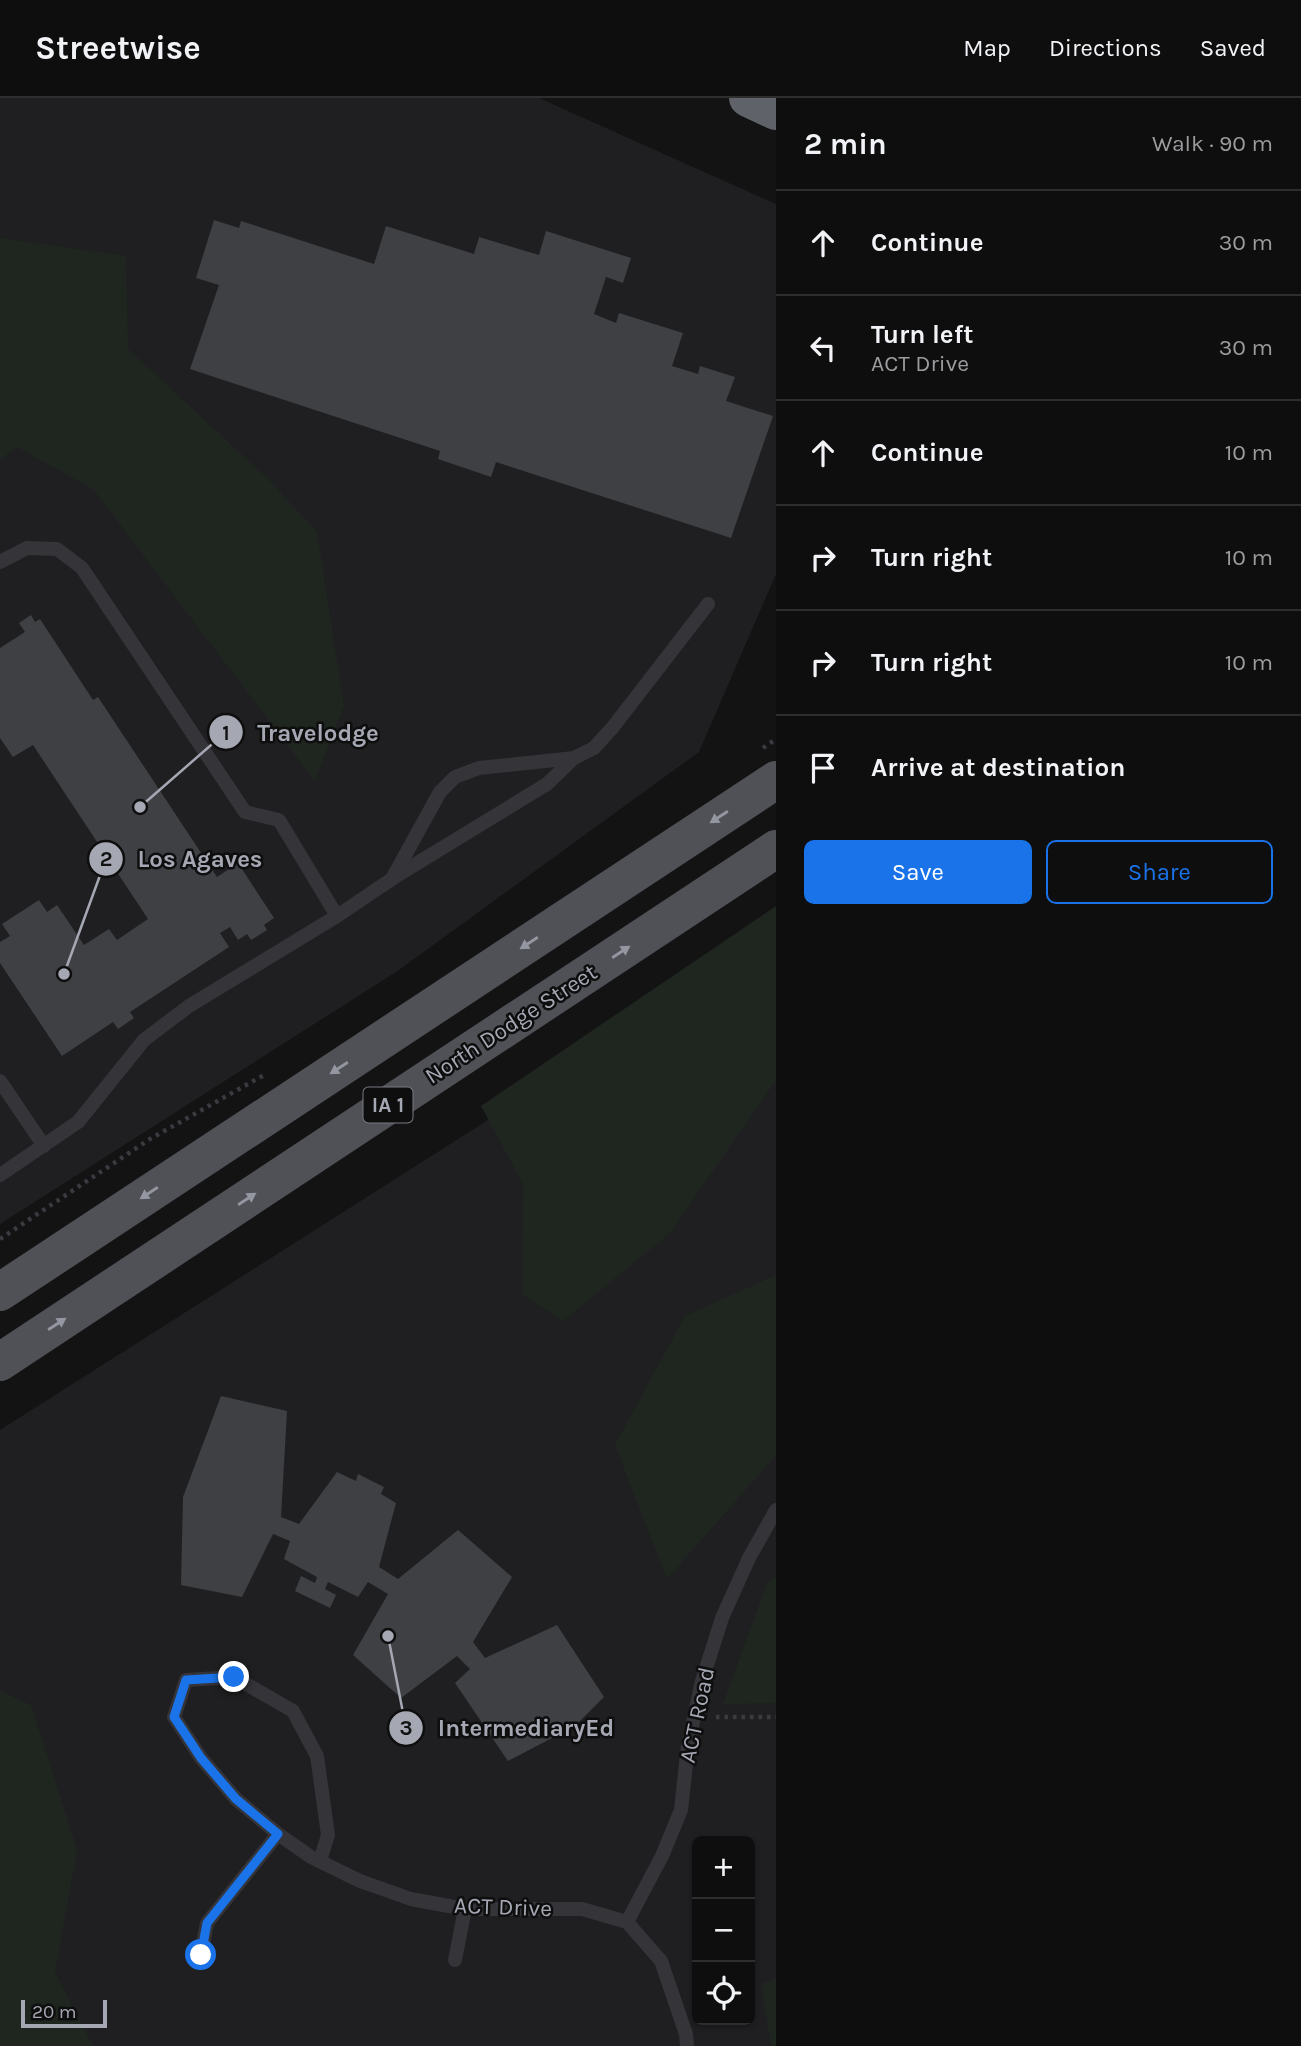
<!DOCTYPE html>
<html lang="en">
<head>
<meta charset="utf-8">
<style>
  :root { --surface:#0e0e0f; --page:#171718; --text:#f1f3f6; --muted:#9b9c9e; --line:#2e2e2f; --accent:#1a73e8 }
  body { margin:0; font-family:Karla,sans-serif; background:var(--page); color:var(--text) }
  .controls { position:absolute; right:21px; bottom:21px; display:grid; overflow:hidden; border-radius:10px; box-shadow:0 2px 5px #0004 }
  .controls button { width:63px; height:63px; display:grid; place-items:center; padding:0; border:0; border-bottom:2px solid var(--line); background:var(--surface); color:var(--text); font:35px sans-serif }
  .scale { position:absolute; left:21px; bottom:18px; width:86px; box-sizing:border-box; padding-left:7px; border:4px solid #a5a8b3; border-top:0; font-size:19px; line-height:24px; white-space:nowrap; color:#a5a8b3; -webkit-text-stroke:5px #0e0e0f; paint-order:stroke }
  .stop { position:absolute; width:21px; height:21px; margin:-16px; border:5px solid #1a73e8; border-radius:50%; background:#fff }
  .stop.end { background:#1a73e8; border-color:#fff; box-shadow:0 2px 7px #0008 }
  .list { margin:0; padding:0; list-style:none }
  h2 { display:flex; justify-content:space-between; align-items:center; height:91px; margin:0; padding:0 28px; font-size:30px }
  h2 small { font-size:23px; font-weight:400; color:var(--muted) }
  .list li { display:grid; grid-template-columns:46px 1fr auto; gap:21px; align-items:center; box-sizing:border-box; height:105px; padding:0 28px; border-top:2px solid var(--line) }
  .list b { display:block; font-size:26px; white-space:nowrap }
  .list p { margin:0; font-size:23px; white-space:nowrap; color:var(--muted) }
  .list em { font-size:23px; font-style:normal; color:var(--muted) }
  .actions { display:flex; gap:14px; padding:21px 28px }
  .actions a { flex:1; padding:16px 0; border:2px solid var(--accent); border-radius:10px; text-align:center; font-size:24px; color:var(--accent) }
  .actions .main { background:var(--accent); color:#fff }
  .icon { flex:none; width:38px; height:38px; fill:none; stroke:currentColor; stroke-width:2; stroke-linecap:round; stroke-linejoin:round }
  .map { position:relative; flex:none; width:776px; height:1948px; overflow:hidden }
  header { display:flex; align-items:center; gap:42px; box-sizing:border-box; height:98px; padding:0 35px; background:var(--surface); border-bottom:2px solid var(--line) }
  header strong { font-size:33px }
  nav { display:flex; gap:38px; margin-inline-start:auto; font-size:24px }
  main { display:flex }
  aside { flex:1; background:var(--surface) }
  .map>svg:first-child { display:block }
  .built { fill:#1f1f21; fill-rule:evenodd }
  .green { fill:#1f2620 }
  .building { fill:#3f4044 }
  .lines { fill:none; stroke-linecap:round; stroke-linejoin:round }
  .path { stroke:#3a3b40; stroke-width:4.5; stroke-dasharray:3.5 5; stroke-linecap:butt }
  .lane { stroke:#343439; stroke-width:14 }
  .primary { stroke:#505157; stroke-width:38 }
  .highway { stroke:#606269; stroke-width:38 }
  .oneway { fill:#9497a1 }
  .route { stroke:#1a73e8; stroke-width:9 }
  .labels { text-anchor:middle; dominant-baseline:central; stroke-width:5; stroke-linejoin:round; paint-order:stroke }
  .shield { fill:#0e0e0f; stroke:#787a82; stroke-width:2 }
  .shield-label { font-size:21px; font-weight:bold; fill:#a5a8b3 }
  .street-label { font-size:23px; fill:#a5a8b3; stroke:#0e0e0f }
  .leader { fill:none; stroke:#a5a8b3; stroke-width:2.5 }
  .callout-dot { fill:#a5a8b3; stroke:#0e0e0f; stroke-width:2.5 }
  .mark-label { font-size:21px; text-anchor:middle; font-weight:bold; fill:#111 }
  .callout-label { font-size:24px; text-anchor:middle; font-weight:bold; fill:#a5a8b3; stroke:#0e0e0f; stroke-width:5; stroke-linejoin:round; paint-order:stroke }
</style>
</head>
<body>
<header>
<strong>Streetwise</strong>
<nav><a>Map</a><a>Directions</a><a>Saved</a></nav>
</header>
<main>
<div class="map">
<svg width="776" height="1948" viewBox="0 0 776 1948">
  <rect width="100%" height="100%" fill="#131314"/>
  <g class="built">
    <polygon points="0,0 539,0 776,106 776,476 699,654 399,872 0,1126"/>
    <path d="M776 839V1948H0V1332ZM697 1743H750V1922H697Z"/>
  </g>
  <g class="green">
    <polygon points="0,140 126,158 128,251 268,381 317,434 344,608 315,683 93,391 17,349 0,362"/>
    <polygon points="776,808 776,982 670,1135 563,1223 522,1196 523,1086 481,1008"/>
    <polygon points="776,1177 776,1357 667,1481 615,1347 685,1218"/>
    <polygon points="776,1478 776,1605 723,1606 767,1485"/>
    <polygon points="0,1593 31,1607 77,1752 55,1874 93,1948 0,1948"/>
    <polygon points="776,1881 776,1948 771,1948 761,1886"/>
  </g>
  <g class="building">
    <polygon points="214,122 239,130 241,123 374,166 386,128 474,156 479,139 539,157 546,133 631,160 623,185 606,179 594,216 616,225 619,215 683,235 672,268 698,276 700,268 735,279 726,303 773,318 731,440 496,364 491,379 438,361 440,353 190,271 219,187 196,180"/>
    <polygon points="31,517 35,524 40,521 93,602 98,599 217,779 238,765 274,820 264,827 267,832 251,842 247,836 238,842 230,829 220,835 229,849 130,914 134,920 118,931 113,924 62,958 0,865 0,844 10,838 2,826 39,802 47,814 57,807 84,847 109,831 117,842 148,821 33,647 13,659 0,640 0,550 25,534 19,525"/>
    <polygon points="221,1298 287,1313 281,1419 299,1426 337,1374 356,1383 358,1376 384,1389 381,1396 396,1405 379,1469 398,1481 458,1432 512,1479 473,1544 485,1560 557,1527 604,1599 575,1628 508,1663 455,1585 470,1571 457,1558 401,1600 353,1557 388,1496 368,1484 358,1499 328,1484 325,1491 336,1497 330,1510 295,1493 301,1478 315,1485 317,1479 284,1461 290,1443 273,1436 242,1499 181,1487 183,1399"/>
  </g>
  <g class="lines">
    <g class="path">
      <polyline points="763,650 776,641"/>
      <polyline points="0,1141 150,1041 264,977"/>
      <polyline points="716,1619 776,1619"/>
    </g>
    <g class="lane">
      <polyline points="0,464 27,450 57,451 82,470 245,714 279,722 337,818"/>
      <polyline points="393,780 547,686 574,660"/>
      <polyline points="0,983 44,1048"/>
      <polyline points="0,1077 78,1024 144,942 189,908 337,818 392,781 440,694 455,679 479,670 574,660 594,650 613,629 708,506"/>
      <polyline points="320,1763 328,1737 317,1658 293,1613 234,1579 186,1582 174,1619 201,1660 236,1701 278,1736 311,1759 360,1783 411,1801 465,1811 582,1811 627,1824 661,1863 686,1936 687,1948"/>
      <polyline points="627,1824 662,1758 681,1712 688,1647 702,1583 722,1520 749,1460 776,1412"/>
      <polyline points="201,1857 207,1825 278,1736"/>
      <polyline points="455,1862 465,1811"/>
    </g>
    <g class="primary">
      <polyline points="0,1194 776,682"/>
      <polyline points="0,1264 776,751"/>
    </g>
    <polyline class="highway" points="748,0 776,13"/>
  </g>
  <defs><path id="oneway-solid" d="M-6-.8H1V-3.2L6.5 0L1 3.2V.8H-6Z" transform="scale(1.75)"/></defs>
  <g class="oneway">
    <use href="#oneway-solid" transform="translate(719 719) rotate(147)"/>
    <use href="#oneway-solid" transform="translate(529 845) rotate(147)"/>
    <use href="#oneway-solid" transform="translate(621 854) rotate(-33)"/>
    <use href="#oneway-solid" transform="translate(339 970) rotate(147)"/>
    <use href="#oneway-solid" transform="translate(149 1095) rotate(147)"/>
    <use href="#oneway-solid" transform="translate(247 1101) rotate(-33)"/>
    <use href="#oneway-solid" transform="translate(57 1226) rotate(-33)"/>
  </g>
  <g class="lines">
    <polyline class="route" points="201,1857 207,1825 278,1736 236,1701 201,1660 174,1619 186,1582 234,1579"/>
  </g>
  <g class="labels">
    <rect class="shield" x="363.5" y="989.5" width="49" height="35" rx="5"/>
    <g class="shield-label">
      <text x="388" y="1007">IA 1</text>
    </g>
    <g class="street-label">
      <text transform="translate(511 926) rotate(-33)">North Dodge Street</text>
      <text transform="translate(697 1617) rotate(-78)">ACT Road</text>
      <text transform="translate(503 1809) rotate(2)">ACT Drive</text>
    </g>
  </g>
  <path class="leader" d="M140 709L226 634M64 876L106 761M388 1538L406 1630"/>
  <g class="callout-dot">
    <circle cx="140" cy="709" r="7"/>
    <circle cx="64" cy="876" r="7"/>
    <circle cx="388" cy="1538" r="7"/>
    <circle cx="226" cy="634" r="18"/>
    <circle cx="106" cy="761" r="18"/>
    <circle cx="406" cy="1630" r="18"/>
  </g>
  <g class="mark-label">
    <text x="226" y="642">1</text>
    <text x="106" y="768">2</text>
    <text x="406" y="1637">3</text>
  </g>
  <g class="callout-label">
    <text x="318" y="643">Travelodge</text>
    <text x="200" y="769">Los Agaves</text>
    <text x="526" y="1638">IntermediaryEd</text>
  </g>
</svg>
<div class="controls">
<button>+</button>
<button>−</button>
<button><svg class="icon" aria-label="locate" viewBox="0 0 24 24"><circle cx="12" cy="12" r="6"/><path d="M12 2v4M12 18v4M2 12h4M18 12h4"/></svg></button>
</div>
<div class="scale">20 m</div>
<div class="stop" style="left:201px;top:1857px"></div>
<div class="stop end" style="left:234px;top:1579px"></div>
</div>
<aside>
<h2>2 min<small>Walk · 90 m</small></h2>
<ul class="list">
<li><svg class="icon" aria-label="ahead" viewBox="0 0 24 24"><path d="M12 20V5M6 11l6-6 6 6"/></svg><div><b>Continue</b></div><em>30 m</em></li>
<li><svg class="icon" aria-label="left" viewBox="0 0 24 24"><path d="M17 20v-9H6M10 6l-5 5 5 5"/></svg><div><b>Turn left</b><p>ACT Drive</p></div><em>30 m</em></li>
<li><svg class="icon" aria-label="ahead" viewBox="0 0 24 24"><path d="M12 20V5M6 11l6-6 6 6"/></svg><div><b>Continue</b></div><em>10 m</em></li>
<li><svg class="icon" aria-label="right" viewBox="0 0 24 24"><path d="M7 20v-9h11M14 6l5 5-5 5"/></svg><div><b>Turn right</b></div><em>10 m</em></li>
<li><svg class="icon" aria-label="right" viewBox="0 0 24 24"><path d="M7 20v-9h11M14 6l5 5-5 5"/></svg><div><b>Turn right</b></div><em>10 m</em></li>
<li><svg class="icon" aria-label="arrive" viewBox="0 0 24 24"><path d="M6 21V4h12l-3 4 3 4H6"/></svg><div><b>Arrive at destination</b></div></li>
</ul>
<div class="actions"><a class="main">Save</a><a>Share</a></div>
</aside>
</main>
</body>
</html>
